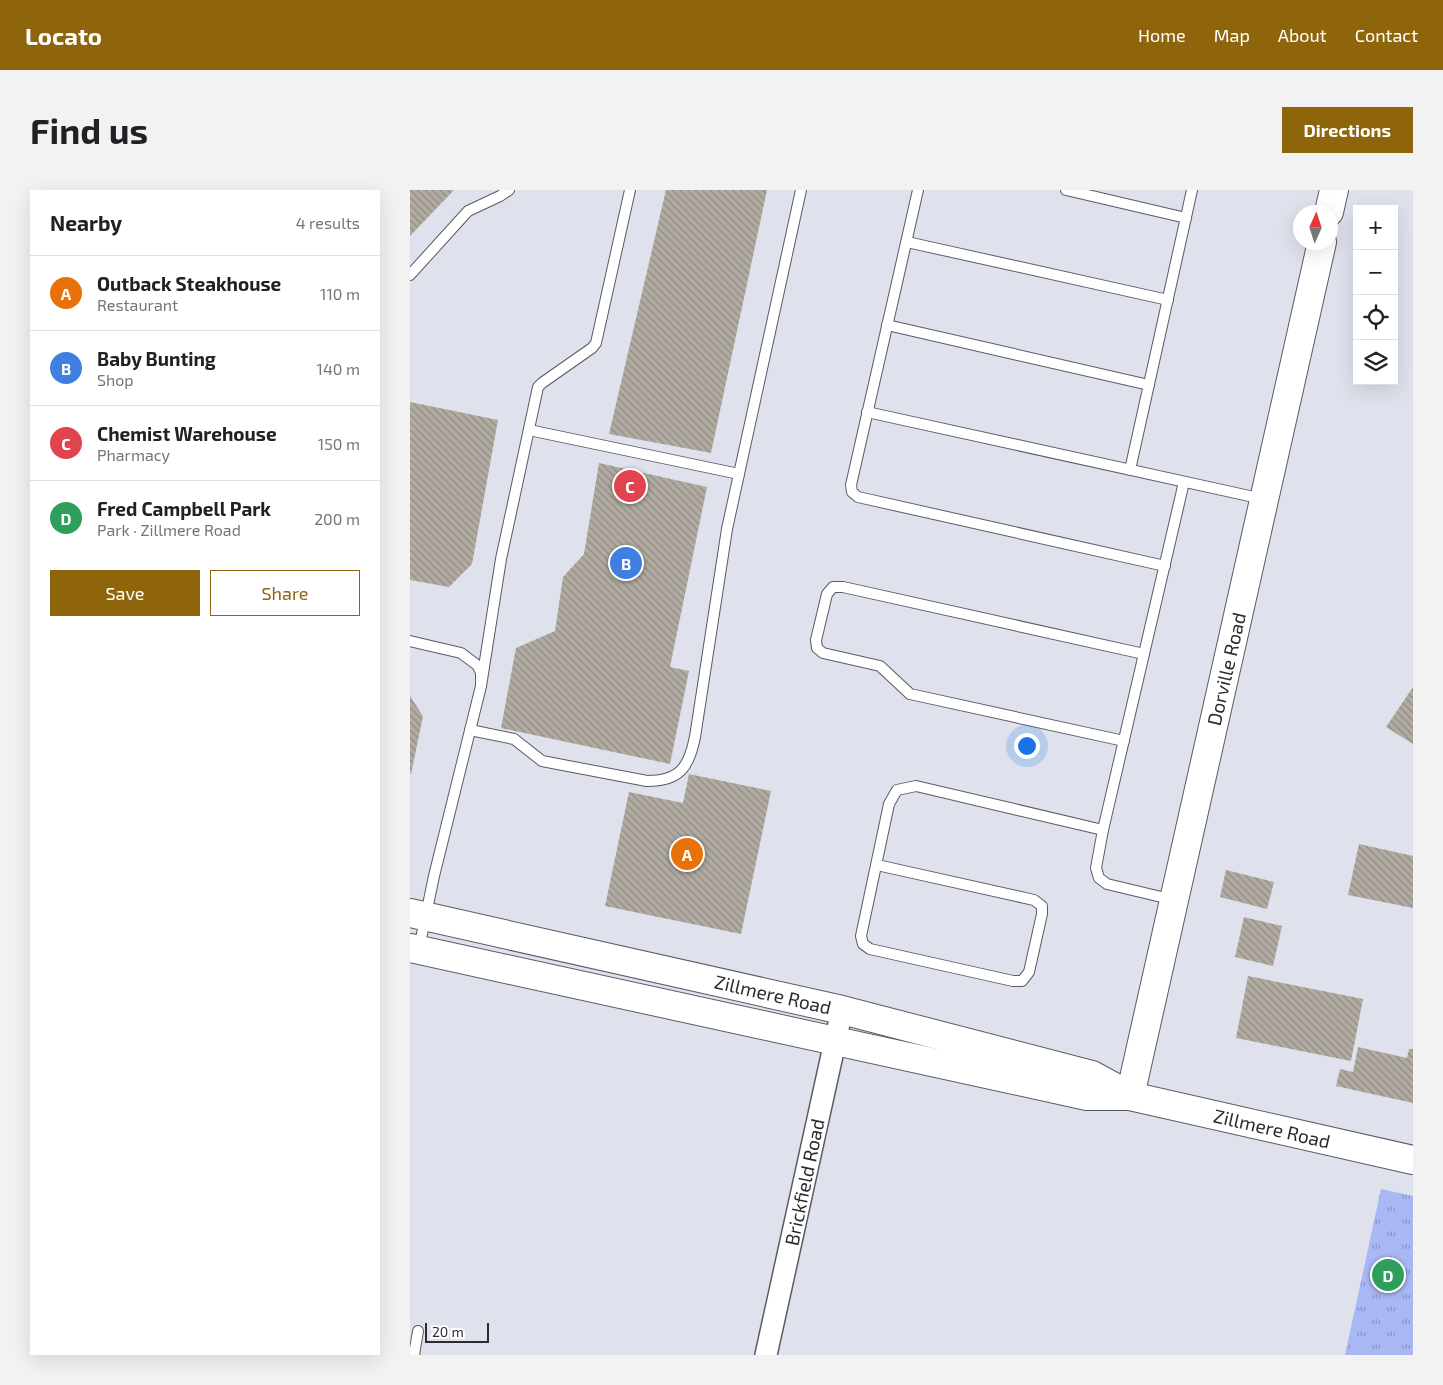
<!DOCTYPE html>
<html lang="en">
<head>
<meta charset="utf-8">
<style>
  :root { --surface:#fff; --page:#f2f2f2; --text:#202124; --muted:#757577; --line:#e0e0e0; --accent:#8f650b }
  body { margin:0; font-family:"Exo 2",sans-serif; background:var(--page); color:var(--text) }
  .controls { position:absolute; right:15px; top:15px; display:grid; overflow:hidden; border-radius:0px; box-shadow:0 5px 20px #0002 }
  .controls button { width:45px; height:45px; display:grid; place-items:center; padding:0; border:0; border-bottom:1px solid var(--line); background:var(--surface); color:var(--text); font:25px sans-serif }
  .compass { position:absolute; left:883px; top:15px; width:45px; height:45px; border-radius:50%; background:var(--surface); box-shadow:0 5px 20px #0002; rotate:3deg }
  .scale { position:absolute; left:15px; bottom:12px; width:64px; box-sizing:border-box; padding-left:5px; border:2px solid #2b2c30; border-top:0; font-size:14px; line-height:18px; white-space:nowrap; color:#2b2c30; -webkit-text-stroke:4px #fff; paint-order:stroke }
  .you { position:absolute; left:616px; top:555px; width:18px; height:18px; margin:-12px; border:4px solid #fff; border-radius:50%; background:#1a73e8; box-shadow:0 0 0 8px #1a73e833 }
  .badge { display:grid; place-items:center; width:32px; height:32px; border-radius:50%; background:var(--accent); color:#fff; font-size:16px; font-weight:700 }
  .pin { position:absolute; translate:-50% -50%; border:2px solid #fff; box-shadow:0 1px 5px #0006 }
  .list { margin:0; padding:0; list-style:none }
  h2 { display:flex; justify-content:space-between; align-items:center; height:65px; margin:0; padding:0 20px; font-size:21px }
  h2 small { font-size:16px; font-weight:400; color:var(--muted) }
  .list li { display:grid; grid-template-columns:32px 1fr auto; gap:15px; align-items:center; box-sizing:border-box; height:75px; padding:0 20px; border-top:1px solid var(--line) }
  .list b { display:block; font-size:19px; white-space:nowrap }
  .list p { margin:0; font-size:16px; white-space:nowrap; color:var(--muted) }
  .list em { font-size:16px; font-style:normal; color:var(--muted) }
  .actions { display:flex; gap:10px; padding:15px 20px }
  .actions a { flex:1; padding:11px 0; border:1px solid var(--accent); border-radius:0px; text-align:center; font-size:18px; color:var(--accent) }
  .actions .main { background:var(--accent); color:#fff }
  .icon { flex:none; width:28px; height:28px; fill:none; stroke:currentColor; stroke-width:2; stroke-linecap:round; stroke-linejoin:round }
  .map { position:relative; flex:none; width:1003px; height:1165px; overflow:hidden; border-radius:0px }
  header { display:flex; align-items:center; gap:30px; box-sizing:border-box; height:70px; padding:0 25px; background:var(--accent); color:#fff }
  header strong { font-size:24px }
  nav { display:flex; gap:28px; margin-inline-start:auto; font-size:18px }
  .intro { display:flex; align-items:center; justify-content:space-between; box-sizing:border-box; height:120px; padding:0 30px }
  h1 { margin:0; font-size:35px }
  .button { padding:12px 22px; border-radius:0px; background:var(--accent); color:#fff; font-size:18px; font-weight:700 }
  main { display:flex; gap:30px; padding:0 30px }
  aside { flex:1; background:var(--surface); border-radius:0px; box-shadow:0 5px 20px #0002 }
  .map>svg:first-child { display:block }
  .grass { fill:url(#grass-tufts) }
  .building { fill:url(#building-back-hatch) }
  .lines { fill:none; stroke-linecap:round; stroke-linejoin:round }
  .lane-casing { stroke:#595b64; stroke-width:12 }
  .street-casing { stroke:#595b64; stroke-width:24 }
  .secondary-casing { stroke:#595b64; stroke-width:30 }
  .lane { stroke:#fff; stroke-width:10 }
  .street { stroke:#fff; stroke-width:21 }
  .secondary { stroke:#fff; stroke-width:28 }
  .labels { text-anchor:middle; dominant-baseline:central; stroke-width:4; stroke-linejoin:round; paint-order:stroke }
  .street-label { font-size:19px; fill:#2b2c30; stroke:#fff }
</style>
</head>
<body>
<header>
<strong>Locato</strong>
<nav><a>Home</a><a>Map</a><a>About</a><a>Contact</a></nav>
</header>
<div class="intro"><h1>Find us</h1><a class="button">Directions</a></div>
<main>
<aside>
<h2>Nearby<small>4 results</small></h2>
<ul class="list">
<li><span class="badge" style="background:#e8710a">A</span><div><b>Outback Steakhouse</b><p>Restaurant</p></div><em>110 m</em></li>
<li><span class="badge" style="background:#3f7fe0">B</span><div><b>Baby Bunting</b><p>Shop</p></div><em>140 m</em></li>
<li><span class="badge" style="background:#e0444e">C</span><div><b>Chemist Warehouse</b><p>Pharmacy</p></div><em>150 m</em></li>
<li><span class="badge" style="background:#2e9e5b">D</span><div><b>Fred Campbell Park</b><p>Park · Zillmere Road</p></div><em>200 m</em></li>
</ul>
<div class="actions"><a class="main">Save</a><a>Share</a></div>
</aside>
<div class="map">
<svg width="1003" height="1165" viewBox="0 0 1003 1165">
  <defs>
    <pattern id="grass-tufts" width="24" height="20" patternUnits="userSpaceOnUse" patternTransform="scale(1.25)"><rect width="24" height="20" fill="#a9b7f5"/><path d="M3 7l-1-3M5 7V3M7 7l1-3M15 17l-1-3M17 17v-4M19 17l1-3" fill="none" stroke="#8a95c7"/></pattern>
    <pattern id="building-back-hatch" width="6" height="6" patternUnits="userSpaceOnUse" patternTransform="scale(1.25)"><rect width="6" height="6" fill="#b1aba1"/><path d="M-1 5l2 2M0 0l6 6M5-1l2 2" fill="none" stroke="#908b84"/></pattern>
  </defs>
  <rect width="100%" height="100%" fill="#dfe2ed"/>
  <polygon class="grass" points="971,999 1003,1006 1003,1165 935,1165"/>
  <g class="building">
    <polygon points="0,0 44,0 0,46"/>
    <polygon points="256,0 357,0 301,263 199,244"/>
    <polygon points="0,212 88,230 62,374 39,397 0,390"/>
    <polygon points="189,273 297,297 260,477 279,481 260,574 91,538 106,458 145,441 153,387 174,364"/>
    <polygon points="1003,497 1003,554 976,537"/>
    <polygon points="0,506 13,526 1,584 0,584"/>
    <polygon points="279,584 361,601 331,744 195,716 219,602 273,613"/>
    <polygon points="949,654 1003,666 1003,718 938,705"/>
    <polygon points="816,680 864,692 857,719 810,707"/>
    <polygon points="834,727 872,736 863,776 825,767"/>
    <polygon points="838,786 953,809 941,871 826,848"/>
    <polygon points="948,857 997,868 999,859 1003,859 1003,913 926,896 930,879 943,882"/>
  </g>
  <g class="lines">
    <defs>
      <g id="lane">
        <polyline points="508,0 441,295 442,302 448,307 755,376"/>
        <polyline points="656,0 776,28"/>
        <polyline points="497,52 758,110"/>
        <polyline points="0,85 58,21 90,6 99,0"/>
        <polyline points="477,135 739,195"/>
        <polyline points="457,222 853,309"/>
        <polyline points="119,240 329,284 391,0"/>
        <polyline points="720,280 782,0"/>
        <polyline points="0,451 51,463 67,475 71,482 71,496 24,686 9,758"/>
        <polyline points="71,496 91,369 128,197 132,193 182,158 186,153 220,0"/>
        <path d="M60 540 104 549 132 571 237 591C270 591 279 577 285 547L317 339 329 284"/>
        <polyline points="714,551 500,504 470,476 413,463 407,458 406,450 417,404 423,397 433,397 734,464"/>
        <polyline points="467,675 624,710 632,716 632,724 619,782 612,791 603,791 460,759 453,754 451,746 479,614 487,600 506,596 693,640"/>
        <polyline points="764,710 697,694 689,688 686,678 693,640 774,292"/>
        <polyline points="4,1165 8,1141"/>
      </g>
      <polyline id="street" points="356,1165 432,820"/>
      <g id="secondary">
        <polyline points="919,22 924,0"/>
        <polyline points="0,723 432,820 682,885 717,904"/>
        <polyline points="0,758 677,906 720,906 1003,970"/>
        <polyline points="720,906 912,52"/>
      </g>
    </defs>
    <use href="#lane" class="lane-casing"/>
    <use href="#street" class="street-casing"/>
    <use href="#secondary" class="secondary-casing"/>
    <use href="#lane" class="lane"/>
    <use href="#street" class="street"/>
    <use href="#secondary" class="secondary"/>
  </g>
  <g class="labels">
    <g class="street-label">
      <text transform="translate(816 479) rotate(-77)">Dorville Road</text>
      <text transform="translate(363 804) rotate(13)">Zillmere Road</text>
      <text transform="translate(862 938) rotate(13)">Zillmere Road</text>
      <text transform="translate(394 992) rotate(-78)">Brickfield Road</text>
    </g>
  </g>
</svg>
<div class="controls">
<button>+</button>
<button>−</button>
<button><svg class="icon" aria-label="locate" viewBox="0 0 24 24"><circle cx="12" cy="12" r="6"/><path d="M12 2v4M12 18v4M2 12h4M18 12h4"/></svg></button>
<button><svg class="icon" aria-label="layers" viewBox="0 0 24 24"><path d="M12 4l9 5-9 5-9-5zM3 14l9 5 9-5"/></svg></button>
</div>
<svg class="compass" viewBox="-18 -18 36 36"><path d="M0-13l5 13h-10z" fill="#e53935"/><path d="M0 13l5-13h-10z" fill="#757577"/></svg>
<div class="scale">20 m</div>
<div class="you"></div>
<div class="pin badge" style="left:277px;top:664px;background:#e8710a">A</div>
<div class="pin badge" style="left:216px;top:373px;background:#3f7fe0">B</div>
<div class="pin badge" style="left:220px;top:296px;background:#e0444e">C</div>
<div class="pin badge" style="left:978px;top:1085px;background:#2e9e5b">D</div>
</div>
</main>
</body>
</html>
